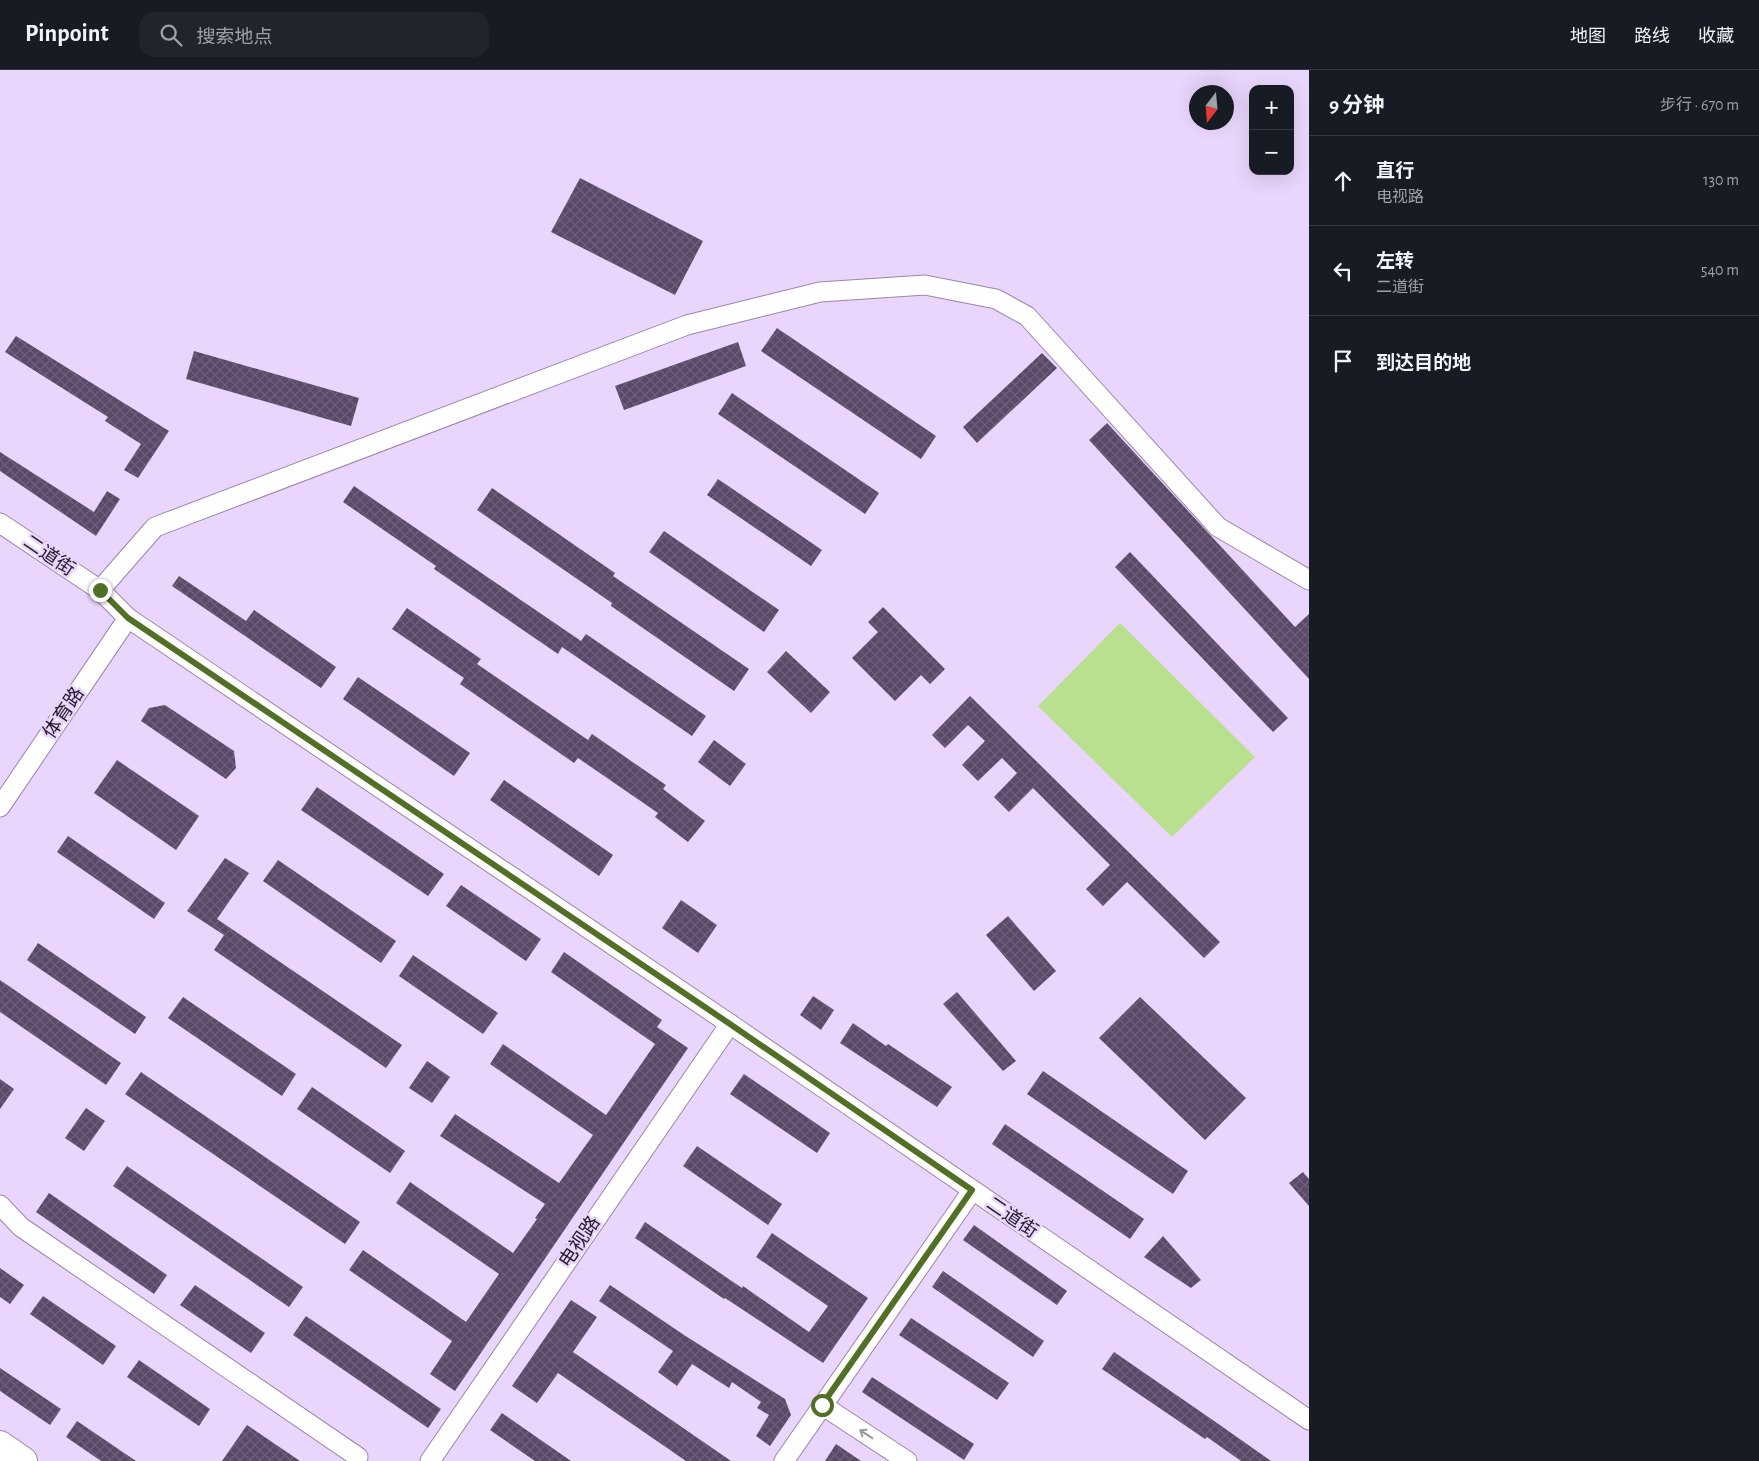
<!DOCTYPE html>
<html lang="zh">
<head>
<meta charset="utf-8">
<style>
  :root { --surface:#171b24; --page:#20242c; --text:#f1f3f6; --muted:#9ea1a6; --line:#363941 }
  body { margin:0; font-family:"Alegreya Sans","Noto Sans SC",sans-serif; background:var(--page); color:var(--text) }
  .controls { position:absolute; right:15px; top:15px; display:grid; overflow:hidden; border-radius:10px; box-shadow:0 5px 20px #0002 }
  .controls button { width:45px; height:45px; display:grid; place-items:center; padding:0; border:0; border-bottom:1px solid var(--line); background:var(--surface); color:var(--text); font:25px sans-serif }
  .compass { position:absolute; left:1189px; top:15px; width:45px; height:45px; border-radius:50%; background:var(--surface); box-shadow:0 5px 20px #0002; rotate:196deg }
  .stop { position:absolute; width:15px; height:15px; margin:-11px; border:4px solid #517026; border-radius:50%; background:#fff }
  .stop.end { background:#517026; border-color:#fff; box-shadow:0 1px 5px #0008 }
  .list { margin:0; padding:0; list-style:none }
  h2 { display:flex; justify-content:space-between; align-items:center; height:65px; margin:0; padding:0 20px; font-size:21px }
  h2 small { font-size:16px; font-weight:400; color:var(--muted) }
  .list li { display:grid; grid-template-columns:32px 1fr auto; gap:15px; align-items:center; box-sizing:border-box; height:90px; padding:0 20px; border-top:1px solid var(--line) }
  .list b { display:block; font-size:19px; white-space:nowrap }
  .list p { margin:0; font-size:16px; white-space:nowrap; color:var(--muted) }
  .list em { font-size:16px; font-style:normal; color:var(--muted) }
  .icon { flex:none; width:28px; height:28px; fill:none; stroke:currentColor; stroke-width:2; stroke-linecap:round; stroke-linejoin:round }
  .map { position:relative; flex:none; width:1309px; height:1391px; overflow:hidden }
  header { display:flex; align-items:center; gap:30px; box-sizing:border-box; height:70px; padding:0 25px; background:var(--surface); border-bottom:1px solid var(--line) }
  header strong { font-size:24px }
  nav { display:flex; gap:28px; margin-inline-start:auto; font-size:18px }
  .search { width:350px; height:45px; background:var(--page); display:flex; align-items:center; gap:12px; box-sizing:border-box; padding:0 18px; border-radius:15px; color:var(--muted); font-size:19px }
  main { display:flex }
  aside { flex:1; background:var(--surface) }
  .map>svg:first-child { display:block }
  .green { fill:#b9e08e }
  .building { fill:url(#building-cross-hatch) }
  .lines { fill:none; stroke-linecap:round; stroke-linejoin:round }
  .minor-casing { stroke:#9986a9; stroke-width:21 }
  .highway-casing { stroke:#9986a9; stroke-width:30 }
  .minor { stroke:#fff; stroke-width:19 }
  .highway { stroke:#fff; stroke-width:28 }
  .oneway { stroke:#9c989e }
  .route { stroke:#517026; stroke-width:6 }
  .labels { text-anchor:middle; dominant-baseline:central; stroke-width:5; stroke-linejoin:round; paint-order:stroke }
  .street-label { font-size:19px; fill:#221a28; stroke:#ead5fc }
</style>
</head>
<body>
<header>
<strong>Pinpoint</strong>
<div class="search"><svg class="icon" aria-label="search" viewBox="0 0 24 24"><circle cx="10" cy="10" r="6"/><path d="M15 15l6 6"/></svg>搜索地点</div>
<nav><a>地图</a><a>路线</a><a>收藏</a></nav>
</header>
<main>
<div class="map">
<svg width="1309" height="1391" viewBox="0 0 1309 1391">
  <defs>
    <pattern id="building-cross-hatch" width="8" height="8" patternUnits="userSpaceOnUse" patternTransform="scale(1.25)"><rect width="8" height="8" fill="#5a4969"/><path d="M0 0l8 8M0 8l8-8" fill="none" stroke="#6e607a"/></pattern>
  </defs>
  <rect width="100%" height="100%" fill="#ead5fc"/>
  <polygon class="green" points="1120,553 1255,687 1172,767 1038,636"/>
  <g class="building">
    <polygon points="580,108 703,171 675,225 551,162"/>
    <polygon points="777,258 936,366 921,389 761,281"/>
    <polygon points="16,266 169,361 138,408 124,400 141,374 105,351 108,347 5,282"/>
    <polygon points="738,272 746,296 624,340 615,316"/>
    <polygon points="194,281 359,328 351,356 186,309"/>
    <polygon points="1042,283 1057,298 977,373 963,357"/>
    <polygon points="732,323 879,423 865,444 718,344"/>
    <polygon points="1107,353 1295,557 1309,544 1309,609 1089,370"/>
    <polygon points="0,382 94,442 107,421 120,429 96,466 0,401"/>
    <polygon points="718,409 822,480 811,496 707,425"/>
    <polygon points="354,416 581,571 586,564 706,646 692,666 562,577 558,584 434,499 436,496 343,432"/>
    <polygon points="492,418 615,503 613,506 749,599 734,621 611,536 612,533 477,440"/>
    <polygon points="664,461 779,540 764,562 649,482"/>
    <polygon points="1130,482 1288,648 1273,662 1115,497"/>
    <polygon points="179,506 246,551 254,540 336,597 321,618 172,516"/>
    <polygon points="883,537 945,599 930,614 921,605 895,631 852,588 878,562 868,552"/>
    <polygon points="407,538 481,589 477,594 588,670 592,664 666,715 663,719 705,751 688,772 655,747 658,743 578,688 574,693 460,614 464,608 392,559"/>
    <polygon points="786,581 830,622 811,643 767,602"/>
    <polygon points="358,607 470,683 454,706 343,629"/>
    <polygon points="970,626 1220,872 1204,888 1127,812 1103,836 1086,819 1110,795 1033,718 1009,742 994,727 1017,703 1002,688 978,711 962,695 985,671 968,655 945,678 932,665"/>
    <polygon points="165,635 234,681 236,698 226,709 141,651 149,638"/>
    <polygon points="714,670 746,694 730,716 698,692"/>
    <polygon points="117,690 199,746 176,780 94,723"/>
    <polygon points="504,710 613,785 599,806 490,730"/>
    <polygon points="317,717 444,804 428,826 301,740"/>
    <polygon points="68,766 165,833 154,849 57,782"/>
    <polygon points="225,788 249,803 217,849 402,975 386,998 214,880 224,865 187,841"/>
    <polygon points="278,790 396,871 381,893 263,811"/>
    <polygon points="461,815 541,869 526,891 446,836"/>
    <polygon points="681,830 717,855 698,883 662,858"/>
    <polygon points="1008,846 1056,901 1034,921 986,865"/>
    <polygon points="38,873 146,947 135,964 27,890"/>
    <polygon points="564,882 662,950 657,957 688,978 455,1321 430,1304 452,1271 349,1200 363,1180 466,1252 499,1204 396,1133 410,1112 513,1183 537,1149 535,1148 545,1134 440,1066 455,1044 559,1113 593,1065 490,994 503,974 606,1045 655,974 551,902"/>
    <polygon points="413,885 498,943 483,964 399,906"/>
    <polygon points="0,910 121,993 106,1015 0,942"/>
    <polygon points="957,922 1016,991 1003,1001 943,934"/>
    <polygon points="813,926 834,940 821,960 800,945"/>
    <polygon points="183,927 296,1004 282,1026 168,948"/>
    <polygon points="1140,927 1246,1028 1205,1070 1099,968"/>
    <polygon points="853,953 886,976 888,974 952,1017 937,1037 840,973"/>
    <polygon points="427,991 450,1007 432,1033 409,1018"/>
    <polygon points="1043,1001 1188,1101 1173,1124 1027,1024"/>
    <polygon points="141,1002 360,1152 345,1174 125,1024"/>
    <polygon points="744,1004 830,1063 817,1083 730,1024"/>
    <polygon points="0,1009 14,1019 0,1039"/>
    <polygon points="312,1017 405,1081 390,1103 297,1039"/>
    <polygon points="86,1038 105,1051 84,1081 65,1068"/>
    <polygon points="1005,1054 1144,1149 1130,1169 992,1074"/>
    <polygon points="697,1076 782,1134 768,1155 683,1096"/>
    <polygon points="127,1096 303,1217 289,1237 113,1116"/>
    <polygon points="1303,1102 1309,1109 1309,1136 1289,1113"/>
    <polygon points="49,1123 167,1205 154,1224 36,1142"/>
    <polygon points="645,1152 742,1218 743,1216 809,1262 828,1236 756,1187 772,1163 868,1228 823,1293 725,1228 724,1229 635,1168"/>
    <polygon points="974,1155 1067,1221 1057,1235 963,1170"/>
    <polygon points="1163,1166 1201,1210 1191,1218 1144,1187"/>
    <polygon points="0,1198 24,1215 10,1234 0,1227"/>
    <polygon points="943,1201 1044,1271 1033,1287 932,1217"/>
    <polygon points="195,1215 265,1263 251,1283 180,1235"/>
    <polygon points="610,1215 684,1265 785,1329 791,1345 770,1376 756,1366 769,1345 757,1338 761,1332 732,1312 729,1318 692,1294 677,1316 658,1302 673,1281 599,1231"/>
    <polygon points="43,1226 116,1276 103,1295 30,1244"/>
    <polygon points="571,1230 597,1247 573,1282 731,1391 686,1391 558,1303 537,1333 512,1316"/>
    <polygon points="306,1246 441,1339 428,1358 293,1265"/>
    <polygon points="911,1248 1009,1313 997,1330 899,1265"/>
    <polygon points="1114,1282 1217,1353 1271,1391 1241,1391 1207,1367 1205,1369 1102,1299"/>
    <polygon points="139,1290 210,1339 199,1356 127,1307"/>
    <polygon points="0,1298 61,1339 50,1355 0,1321"/>
    <polygon points="872,1307 974,1374 964,1390 862,1322"/>
    <polygon points="502,1343 571,1391 535,1391 490,1360"/>
    <polygon points="77,1351 136,1391 101,1391 66,1367"/>
    <polygon points="247,1355 300,1391 222,1391"/>
    <polygon points="836,1374 861,1391 825,1391"/>
  </g>
  <g class="lines">
    <defs>
      <g id="minor">
        <polyline points="0,453 100,520 128,548 730,954 1309,1350"/>
        <polyline points="100,520 155,457 687,255 820,222 925,215 996,229 1027,246 1218,457 1309,510"/>
        <polyline points="0,737 128,548"/>
        <polyline points="0,1135 21,1157 358,1387"/>
        <polyline points="822,1335 907,1391"/>
        <polyline points="430,1391 730,954"/>
        <polyline points="784,1391 972,1121"/>
      </g>
      <polyline id="highway" points="0,1375 23,1391"/>
    </defs>
    <use href="#minor" class="minor-casing"/>
    <use href="#highway" class="highway-casing"/>
    <use href="#minor" class="minor"/>
    <use href="#highway" class="highway"/>
  </g>
  <defs><path id="oneway-shaft" d="M-6 0H5M1.5-3L5.5 0L1.5 3" fill="none" stroke-width="1.6" stroke-linecap="round" stroke-linejoin="round" transform="scale(1.25)"/></defs>
  <use class="oneway" href="#oneway-shaft" transform="translate(866 1364) rotate(-147)"/>
  <g class="lines">
    <polyline class="route" points="100,520 128,548 730,954 972,1120 822,1335"/>
  </g>
  <g class="labels">
    <g class="street-label">
      <text transform="translate(49 486) rotate(34)">二道街</text>
      <text transform="translate(64 643) rotate(-56)">体育路</text>
      <text transform="translate(1012 1148) rotate(34)">二道街</text>
      <text transform="translate(580 1172) rotate(-56)">电视路</text>
    </g>
  </g>
</svg>
<div class="controls">
<button>+</button>
<button>−</button>
</div>
<svg class="compass" viewBox="-18 -18 36 36"><path d="M0-13l5 13h-10z" fill="#e53935"/><path d="M0 13l5-13h-10z" fill="#9ea1a6"/></svg>
<div class="stop" style="left:822px;top:1335px"></div>
<div class="stop end" style="left:100px;top:520px"></div>
</div>
<aside>
<h2>9 分钟<small>步行 · 670 m</small></h2>
<ul class="list">
<li><svg class="icon" aria-label="ahead" viewBox="0 0 24 24"><path d="M12 20V5M6 11l6-6 6 6"/></svg><div><b>直行</b><p>电视路</p></div><em>130 m</em></li>
<li><svg class="icon" aria-label="left" viewBox="0 0 24 24"><path d="M17 20v-9H6M10 6l-5 5 5 5"/></svg><div><b>左转</b><p>二道街</p></div><em>540 m</em></li>
<li><svg class="icon" aria-label="arrive" viewBox="0 0 24 24"><path d="M6 21V4h12l-3 4 3 4H6"/></svg><div><b>到达目的地</b></div></li>
</ul>
</aside>
</main>
</body>
</html>
